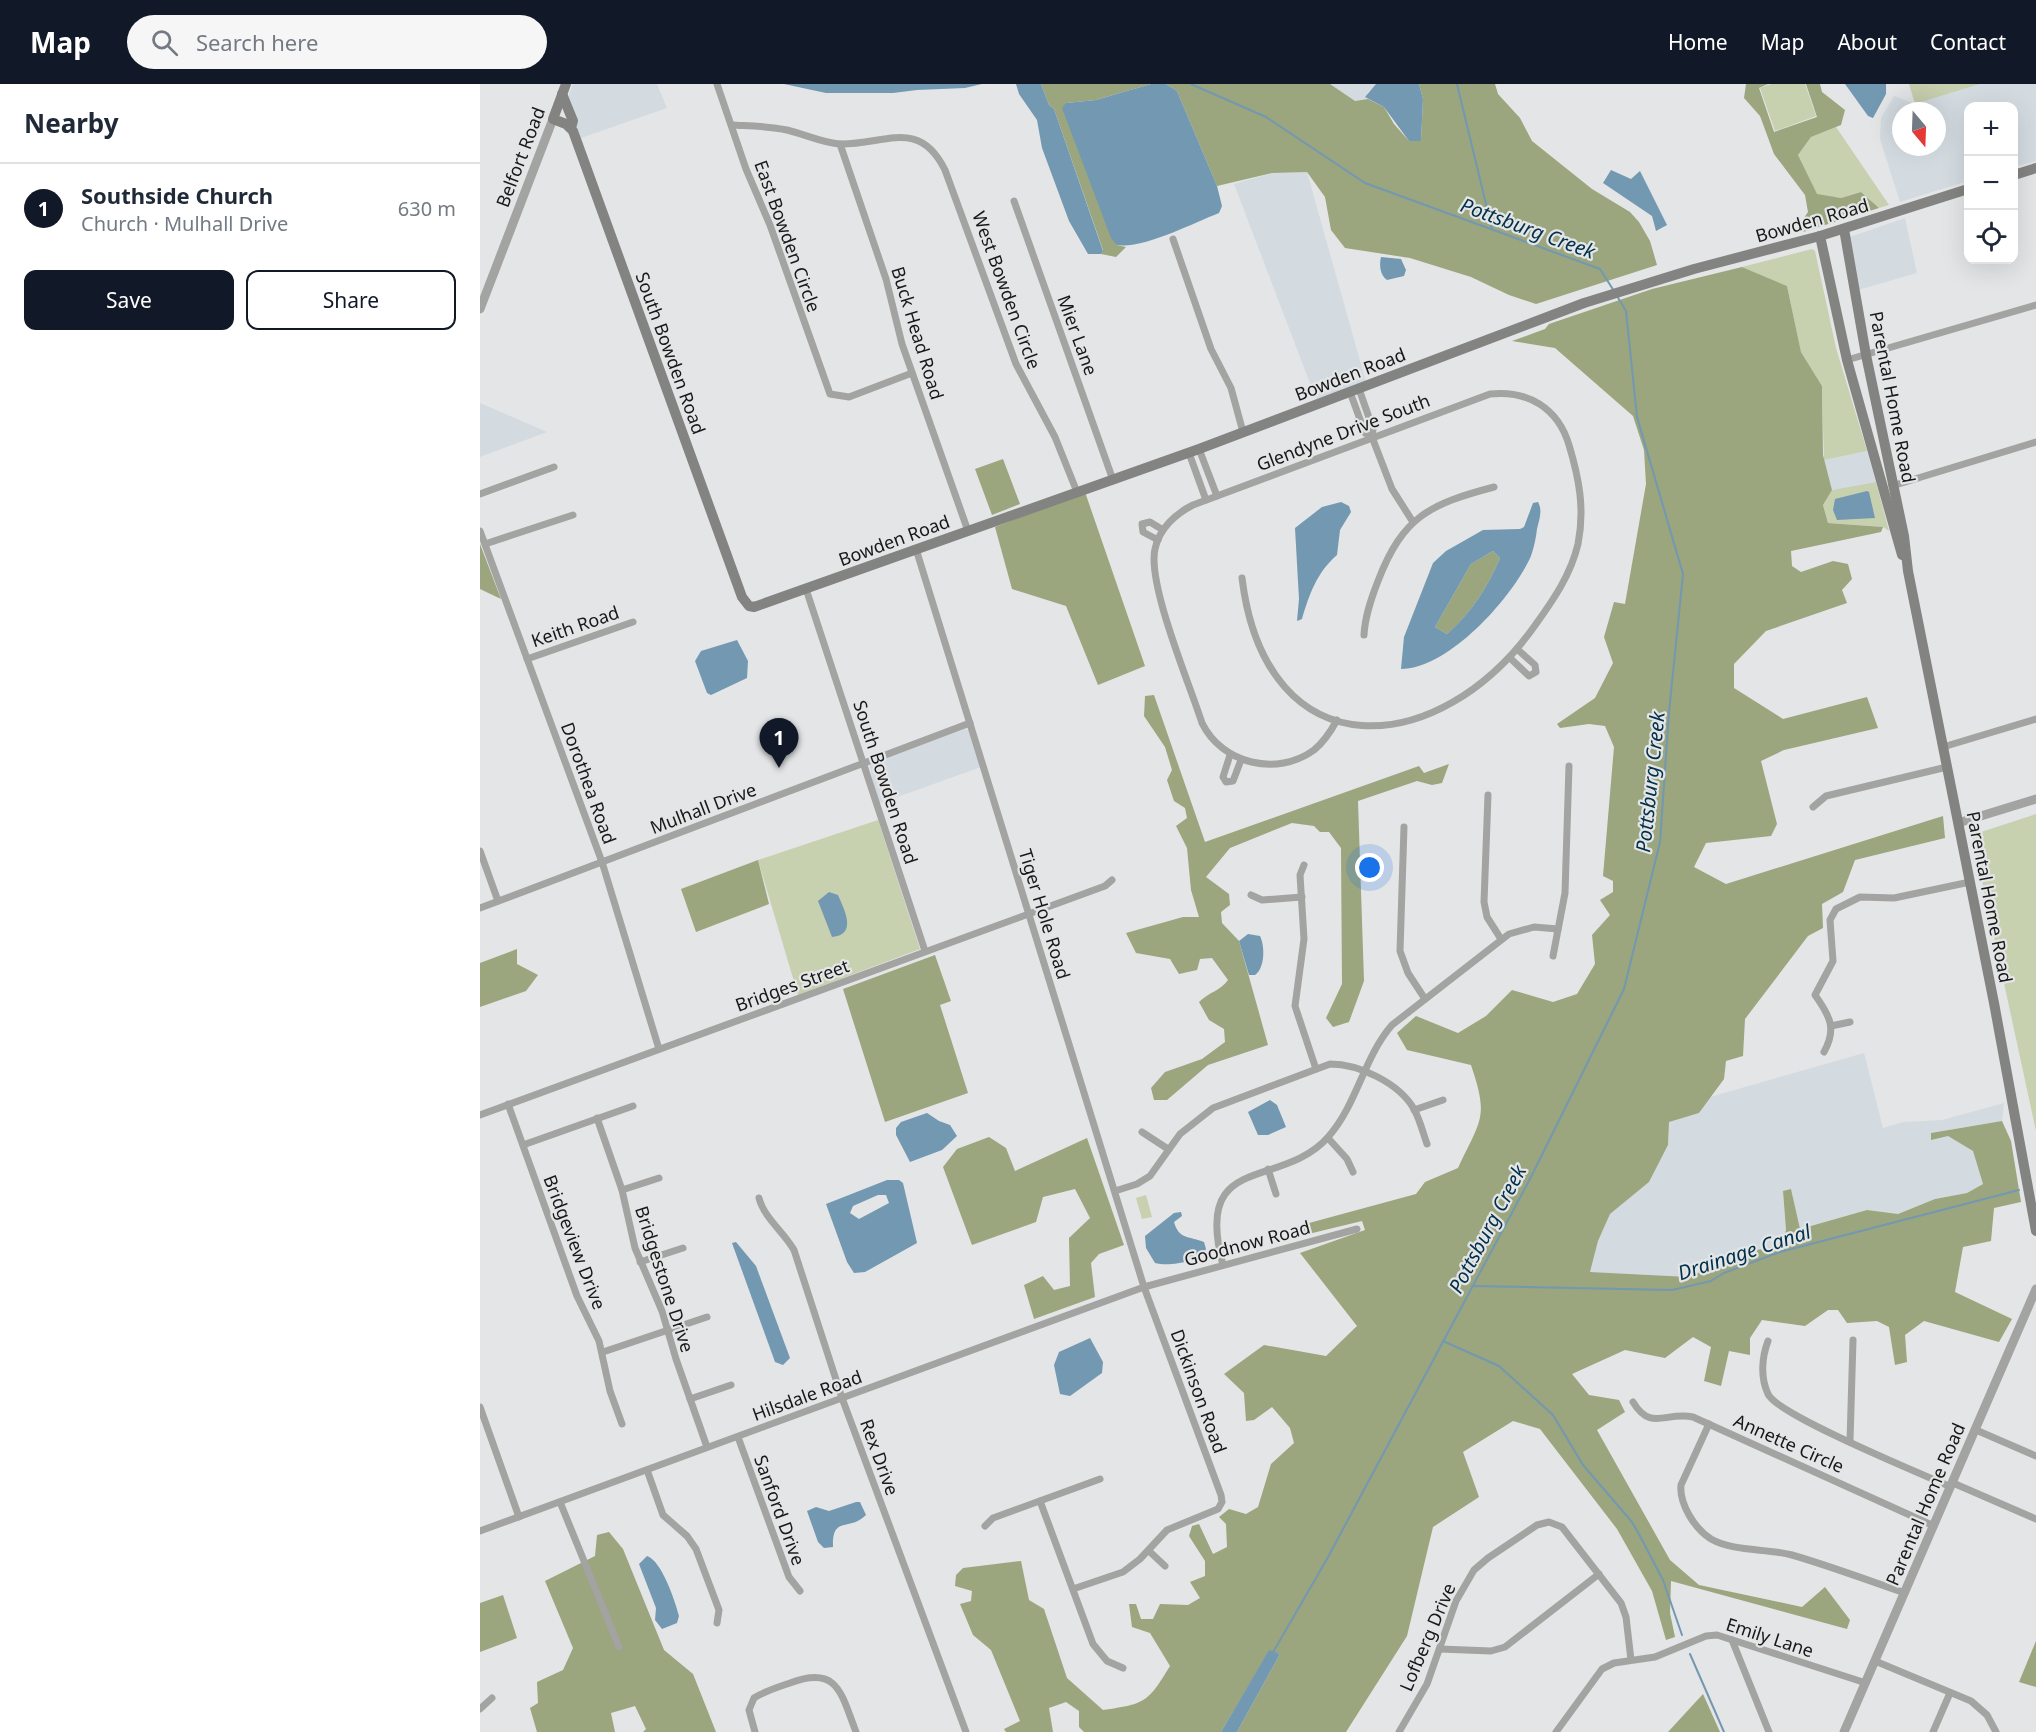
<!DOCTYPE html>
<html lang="en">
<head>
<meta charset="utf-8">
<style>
  :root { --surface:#fff; --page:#f6f6f7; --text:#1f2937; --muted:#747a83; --line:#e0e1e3; --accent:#111827 }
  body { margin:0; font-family:"Noto Sans",sans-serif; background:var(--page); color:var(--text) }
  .controls { position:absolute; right:18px; top:18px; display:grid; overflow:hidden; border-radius:12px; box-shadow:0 6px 24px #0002 }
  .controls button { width:54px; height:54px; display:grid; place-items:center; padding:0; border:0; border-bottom:2px solid var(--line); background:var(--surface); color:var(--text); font:30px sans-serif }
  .compass { position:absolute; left:1412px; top:18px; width:54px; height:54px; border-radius:50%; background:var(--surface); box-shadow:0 6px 24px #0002; rotate:161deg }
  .you { position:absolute; left:890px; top:784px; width:21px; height:21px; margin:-15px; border:4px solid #fff; border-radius:50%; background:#1a73e8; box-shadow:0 0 0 9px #1a73e833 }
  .badge { display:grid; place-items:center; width:39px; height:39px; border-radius:50%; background:var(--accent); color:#fff; font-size:20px; font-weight:700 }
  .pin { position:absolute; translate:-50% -50px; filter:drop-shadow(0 2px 3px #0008) }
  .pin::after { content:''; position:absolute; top:32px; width:21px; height:18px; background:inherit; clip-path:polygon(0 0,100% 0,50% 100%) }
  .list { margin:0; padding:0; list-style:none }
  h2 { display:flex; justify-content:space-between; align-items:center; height:78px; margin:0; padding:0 24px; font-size:26px }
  h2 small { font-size:20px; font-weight:400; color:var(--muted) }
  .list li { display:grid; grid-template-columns:39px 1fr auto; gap:18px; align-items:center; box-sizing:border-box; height:90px; padding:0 24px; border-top:2px solid var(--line) }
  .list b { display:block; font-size:22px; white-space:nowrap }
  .list p { margin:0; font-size:20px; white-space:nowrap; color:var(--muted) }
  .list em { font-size:20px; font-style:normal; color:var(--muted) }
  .actions { display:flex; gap:12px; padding:18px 24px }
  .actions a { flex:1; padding:14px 0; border:2px solid var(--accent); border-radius:12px; text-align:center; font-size:21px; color:var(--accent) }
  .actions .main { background:var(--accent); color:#fff }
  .icon { flex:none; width:33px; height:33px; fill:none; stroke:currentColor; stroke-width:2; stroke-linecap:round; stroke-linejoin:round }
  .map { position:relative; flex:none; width:1556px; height:1648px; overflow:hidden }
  header { display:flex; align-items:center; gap:36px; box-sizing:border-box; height:84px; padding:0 30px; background:var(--accent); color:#fff }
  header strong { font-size:28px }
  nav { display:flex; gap:33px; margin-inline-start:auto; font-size:21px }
  .search { width:420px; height:54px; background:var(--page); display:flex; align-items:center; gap:15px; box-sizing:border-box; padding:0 21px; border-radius:33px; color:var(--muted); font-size:22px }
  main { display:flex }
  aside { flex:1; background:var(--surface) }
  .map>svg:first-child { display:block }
  .built { fill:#d3dbe1; fill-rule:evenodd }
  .green { fill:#c7d0af }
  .forest { fill:#9ba57e }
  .water { fill:#7398b1; fill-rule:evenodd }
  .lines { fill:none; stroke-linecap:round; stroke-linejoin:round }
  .stream { stroke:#7398b1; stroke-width:2 }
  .minor { stroke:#a3a3a2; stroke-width:7 }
  .tertiary { stroke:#a3a3a2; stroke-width:9 }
  .secondary { stroke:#838382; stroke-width:10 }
  .labels { text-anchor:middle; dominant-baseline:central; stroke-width:4.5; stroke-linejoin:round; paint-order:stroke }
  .street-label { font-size:18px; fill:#181818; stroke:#e4e5e6 }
  .water-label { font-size:20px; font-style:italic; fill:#00304a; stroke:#e4e5e6 }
</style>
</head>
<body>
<header>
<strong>Map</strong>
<div class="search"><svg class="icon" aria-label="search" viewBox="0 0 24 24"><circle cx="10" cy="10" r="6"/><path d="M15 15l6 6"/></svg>Search here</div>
<nav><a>Home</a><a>Map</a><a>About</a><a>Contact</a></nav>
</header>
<main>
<aside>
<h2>Nearby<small></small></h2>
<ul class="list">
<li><span class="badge">1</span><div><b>Southside Church</b><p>Church · Mulhall Drive</p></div><em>630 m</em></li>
</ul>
<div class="actions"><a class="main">Save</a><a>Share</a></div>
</aside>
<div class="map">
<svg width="1556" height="1648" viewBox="0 0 1556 1648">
  <rect width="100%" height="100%" fill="#e4e5e6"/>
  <g class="built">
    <polygon points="93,0 177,0 187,24 101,54 87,16"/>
    <polygon points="850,0 896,0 888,8 886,13 888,15 875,17"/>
    <path d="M1500 0H1556V77L1534 83V22H1488V97L1420 118 1400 55 1401 34 1414 12 1435 20ZM1421 27H1457V63H1421Z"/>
    <polygon points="827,88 886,298 836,315 754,100 792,89"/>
    <polygon points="1425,134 1437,189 1378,206 1370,153"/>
    <polygon points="0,319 67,348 0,373"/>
    <polygon points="1387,367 1396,398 1352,406 1344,376"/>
    <polygon points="485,645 488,646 501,683 398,720 389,680"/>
    <polygon points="1384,969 1403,1044 1423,1038 1462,1036 1524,1019 1522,1037 1451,1049 1468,1052 1493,1067 1503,1100 1487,1109 1455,1115 1418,1130 1387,1126 1319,1145 1311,1105 1303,1108 1306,1146 1303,1158 1286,1165 1273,1166 1258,1178 1229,1184 1209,1193 1110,1188 1118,1157 1130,1130 1169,1098 1188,1061 1189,1037 1219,1029 1230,1013"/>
  </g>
  <g class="green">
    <polygon points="1291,0 1325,0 1336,32 1295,47 1280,4"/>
    <polygon points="1429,0 1500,0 1435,20"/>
    <polygon points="1356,43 1409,121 1399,124 1381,108 1361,114 1337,111 1318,71 1331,53"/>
    <polygon points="1332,165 1335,167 1356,264 1387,367 1344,376 1342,302 1321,268 1307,202 1262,183"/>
    <polygon points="1396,398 1409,447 1403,443 1348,439 1343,421 1352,406"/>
    <polygon points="1556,730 1556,1047 1492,751"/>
    <polygon points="398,736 440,865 318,911 278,776"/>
    <polygon points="666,1111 672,1133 662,1135 656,1114"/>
  </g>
  <g class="forest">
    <polygon points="561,0 671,0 616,16 586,19 637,161 646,163 636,173 621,170 623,166 574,25 569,21"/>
    <polygon points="686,0 850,0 875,17 888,15 904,23 914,40 929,57 941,57 943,15 939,0 1015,0 1018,10 1040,34 1052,57 1112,105 1150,128 1159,138 1170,157 1177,181 1056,220 1029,211 991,193 930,174 865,164 851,146 845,113 827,88 792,89 737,102 697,7"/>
    <polygon points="1266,0 1288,0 1279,4 1294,48 1337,33 1326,0 1340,0 1342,8 1365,26 1361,41 1331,53 1318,71 1337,110 1361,114 1381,108 1399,124 1323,148 1320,140 1328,128 1325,111 1294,70 1280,32 1264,14"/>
    <path d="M1262 183 1307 202 1321 268 1342 302 1343 371 1352 406 1343 421 1348 439 1403 443 1401 448 1311 467 1312 482 1321 488 1353 477 1368 480 1372 495 1362 506 1367 519 1286 547 1254 580V604L1303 635 1387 613 1398 644 1304 666 1281 677 1297 740 1291 752 1226 759 1214 783 1246 800 1463 732 1465 754 1375 776 1363 808 1342 820 1343 844 1328 852 1265 935 1263 972 1246 977 1244 995 1219 1029 1189 1038 1188 1061 1169 1098 1130 1130 1118 1157 1110 1188 1209 1193 1229 1184 1258 1178 1273 1166 1286 1165 1303 1158 1306 1146 1303 1107 1311 1105 1320 1145 1387 1126 1418 1130 1455 1115 1487 1109 1503 1100 1493 1067 1468 1052 1451 1056V1049L1522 1037 1531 1057 1541 1118 1514 1124 1511 1157 1483 1163 1475 1208 1532 1235 1519 1258 1444 1237 1425 1251 1427 1278 1415 1281 1409 1243 1397 1237 1367 1239 1358 1226H1348L1325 1242 1282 1236 1270 1254V1271L1249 1267 1241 1302 1224 1297 1231 1263 1213 1253 1185 1274 1145 1266 1092 1290 1109 1311 1139 1316 1145 1328 1117 1346 1190 1476 1219 1501 1322 1523 1345 1503 1370 1536 1367 1545 1191 1497 1190 1529 1195 1553 1186 1556 1172 1507 1137 1445 1060 1345 1033 1337 983 1368 999 1413 953 1443 927 1552 866 1648H757L800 1570 789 1567 741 1648H604L599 1643V1627L586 1618 569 1624 573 1648H526L524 1645 540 1637 511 1566 493 1551 480 1520 491 1517 492 1507 475 1502 476 1491 483 1484 541 1477 549 1516 564 1525 587 1594 623 1626C666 1620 668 1618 690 1582L670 1549 652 1543 649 1520H656L661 1535H673L680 1520 708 1521 720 1514 710 1498 725 1492V1477L709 1452 712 1442 719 1440 733 1470 747 1463 746 1440 739 1433 749 1425 766 1430 778 1423 791 1380 814 1359 810 1344 792 1323 774 1336 766 1337 764 1309 744 1290 784 1261 846 1272 877 1242 820 1169 885 1146 882 1137 820 1152 818 1142 936 1110 945 1098 978 1084C1001 1035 1009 1034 991 981L927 966 917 949 936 932 978 949 1006 932 1032 906 1073 918 1097 910 1115 880 1112 851 1130 831 1120 816 1133 808V797L1123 792 1134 663 1125 642 1109 640 1080 644 1077 640 1115 614 1133 579 1124 553 1134 518 1145 520 1166 400 1164 366 1153 332 1075 264 1032 257 1065 245 1069 240 1172 205Z"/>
    <polygon points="523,375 540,420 512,431 495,385"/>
    <polygon points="605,408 665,582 618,601 586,522 532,505 515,443"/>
    <polygon points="0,460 21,515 0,505"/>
    <path d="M1013 467 1020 474C1007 504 992 528 967 550L955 543 991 480Z"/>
    <path d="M674 611 725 758 939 682 944 689 969 680 962 699 952 701 937 697 878 717 884 897 869 938 853 943 846 934 862 900 861 764 849 748H840L834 742 812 739 750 764 726 793 749 810 750 821 741 828 742 839 759 857 788 961 728 981 687 1016H674L671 1004 685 988 722 975 745 958 744 945 729 936 719 918C729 908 740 907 748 896L732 874 720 875 717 886 699 890 690 875 656 869 646 849 703 833H719L711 806 707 764 696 742 707 734 705 724 694 717 687 696 692 686 685 663 664 632 665 612Z"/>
    <polygon points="278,776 289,820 216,848 201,805"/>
    <polygon points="37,865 37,880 58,891 46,907 0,923 0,879"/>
    <polygon points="455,871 471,917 460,921 488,1009 405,1038 363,905"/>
    <polygon points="509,1053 526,1064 535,1087 607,1054 644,1161 619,1170 611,1179 615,1213 554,1235 544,1201 563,1192 574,1206 590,1202 589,1154 610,1134 595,1105 563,1113 556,1138 492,1161 463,1083 477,1065"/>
    <polygon points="129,1448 143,1465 184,1566 213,1590 236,1648 163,1648 166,1645 155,1622 131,1629 135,1648 57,1648 50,1624 58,1619 57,1598 83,1586 93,1564 65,1497 115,1472 117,1451"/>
    <polygon points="23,1511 37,1554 0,1568 0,1519"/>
    <polygon points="1556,1557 1556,1603 1539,1598"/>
    <polygon points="1223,1610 1240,1648 1188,1648"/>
  </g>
  <g class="water">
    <polygon points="304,0 502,0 485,4 437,6 413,9 346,9"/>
    <polygon points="536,0 561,0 569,21 574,25 623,167 621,170 608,170 589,137 562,64 557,36 539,10"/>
    <path d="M671 0H686L697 7 737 102 742 122 739 129C713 139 664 165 637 161L631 154 582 24 586 19 616 16Z"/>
    <polygon points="896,0 939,0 943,15 941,57 929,57 904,23 885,13"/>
    <polygon points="1365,0 1406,0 1406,10 1393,34 1388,32"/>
    <polygon points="1131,86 1151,95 1160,87 1187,141 1176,147 1172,132 1123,99"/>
    <path d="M901 173 921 175 926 186 924 192 907 196C900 191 899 181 901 173Z"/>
    <polygon points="1387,407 1389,408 1395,434 1357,436 1353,426 1355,415"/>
    <path d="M861 418 869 422 871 428 860 446 857 471C837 488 829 511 822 535L817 537 819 515 815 444 842 423Z"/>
    <path d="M1058 418C1063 427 1059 436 1057 445 1056 454 1054 463 1051 472 1033 513 969 585 921 585L924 553 953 479 966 467 1003 446 1040 445 1044 443 1053 419ZM1013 467 1020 474C1007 504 992 528 967 550L955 543 991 480Z"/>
    <polygon points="257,556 268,577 267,594 231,611 227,609 215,577 221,567"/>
    <path d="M349 808 358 811C364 825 378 851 352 853L338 817Z"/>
    <path d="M768 850 780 852C785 862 785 884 775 891H769L759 857Z"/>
    <polygon points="790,1016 797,1021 806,1043 788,1051 778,1051 768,1028"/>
    <polygon points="447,1029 459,1037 470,1041 477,1052 462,1066 430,1078 416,1051 416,1044 421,1038"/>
    <path d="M407 1096H419L423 1099 437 1159 385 1188 374 1189 367 1178 346 1120ZM398 1111H406L409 1119 379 1135 370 1129 373 1122Z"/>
    <path d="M701 1128 702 1132 694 1138C699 1156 710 1152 724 1158L726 1165C718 1178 689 1183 675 1179L666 1164 665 1152 694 1129Z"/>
    <polygon points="256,1158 276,1182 310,1274 303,1281 295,1278 252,1159"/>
    <polygon points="610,1254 623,1278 622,1289 590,1312 580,1310 574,1281 579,1268"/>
    <path d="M376 1418H380L386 1431C369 1448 352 1431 353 1463L344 1464 338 1458 327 1427 336 1423 349 1427Z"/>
    <path d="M167 1472C182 1477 195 1517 199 1532L197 1539 182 1545 175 1536 176 1524 159 1480Z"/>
    <polygon points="789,1566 800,1570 757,1648 741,1648"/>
  </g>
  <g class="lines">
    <g class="stream">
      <polyline points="711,0 786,33 885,99 1120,185 1134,207"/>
      <polyline points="977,0 1012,145"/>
      <polyline points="992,1202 1192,1206 1231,1197 1244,1189 1300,1168 1539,1106"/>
      <polyline points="963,1257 1019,1282 1073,1331 1103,1381 1152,1438 1160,1452 1183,1496 1202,1551"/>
      <polyline points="792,1570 847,1475 1051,1093 1144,905 1180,758 1189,628 1203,490 1157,333 1146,227 1137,212"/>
      <polyline points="1210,1570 1244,1648"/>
    </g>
    <g class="minor">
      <polyline points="237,0 266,85 290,141 350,310 369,313 432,289"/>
      <path d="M252 41C270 42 289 42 307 46 324 50 343 59 360 60 404 61 439 33 465 86L536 280 575 353 597 408"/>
      <polyline points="360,60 406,195 422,260 488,447"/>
      <polyline points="534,117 633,396"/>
      <polyline points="693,155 731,265 751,304 763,348"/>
      <polyline points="1367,276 1556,221"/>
      <polyline points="879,305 893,345 892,353 912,405 933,438"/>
      <polyline points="870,308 885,349 892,353"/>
      <polyline points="719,365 737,412"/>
      <polyline points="709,369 726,416"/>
      <polyline points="1412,402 1556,358"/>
      <polyline points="0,410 74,383"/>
      <polyline points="0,447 122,778 179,965"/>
      <polyline points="678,456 663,448 662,440 670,438 683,446"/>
      <polyline points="5,460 93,431"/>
      <polyline points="436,465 664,1203 741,1411 742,1418 738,1425 687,1446 660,1475 643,1488 593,1505"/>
      <path d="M762 494C786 689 960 677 1056 540 1074 515 1091 490 1098 460 1105 425 1099 394 1089 361 1078 324 1048 306 1010 310L713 421C695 430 679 445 675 465 667 500 710 601 722 639 742 680 797 693 834 666 844 658 851 647 857 636"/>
      <polyline points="326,505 445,867"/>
      <path d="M884 551C885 532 891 515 898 497 923 432 950 420 1014 403"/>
      <polyline points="1030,574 1049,592 1056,588 1055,581 1037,565"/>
      <polyline points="47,575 153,538"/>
      <polyline points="1463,663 1556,635"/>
      <polyline points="750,671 743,693 746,698 753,697 761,676"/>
      <polyline points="1008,711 1004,818 1007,833 1021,855"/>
      <polyline points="1333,723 1346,712 1467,683"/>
      <polyline points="924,743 920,867 928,889 945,915"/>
      <polyline points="0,767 18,817"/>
      <polyline points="824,781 820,791 824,855 815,922 836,985"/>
      <polyline points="771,811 782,816 822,813"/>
      <polyline points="0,824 490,639"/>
      <polyline points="1073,872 1085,809 1089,682"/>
      <polyline points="1351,942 1370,938"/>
      <path d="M1344 968C1357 945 1350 932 1335 911L1353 877 1350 836 1356 825 1380 813 1414 814 1490 798"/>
      <polyline points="28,1020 97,1212 119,1257 130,1307 142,1340"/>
      <polyline points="934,1026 963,1016"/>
      <polyline points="0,1031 625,802 632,796"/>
      <polyline points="117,1034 142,1106 155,1164 182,1227 196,1275 227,1363"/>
      <polyline points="662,1048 688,1065"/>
      <polyline points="848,1054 867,1075 873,1088"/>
      <polyline points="43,1061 153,1022"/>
      <polyline points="788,1085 796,1110"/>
      <polyline points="142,1106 179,1094"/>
      <path d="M635 1107 657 1100 670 1092 700 1050 733 1024 850 980C879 980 919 999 934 1025 940 1036 943 1049 947 1060"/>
      <path d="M279 1114C284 1134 304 1148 314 1166L362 1314 486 1648"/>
      <polyline points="160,1178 203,1164"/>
      <path d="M743 1181C712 1066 802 1107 849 1052 877 1020 884 973 912 941L1029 850 1054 843 1078 845"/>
      <path d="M1288 1257C1282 1273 1280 1293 1288 1310 1297 1331 1442 1390 1471 1403"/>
      <polyline points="123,1268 227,1233"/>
      <polyline points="210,1315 251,1301"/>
      <path d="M1153 1318C1171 1348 1186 1327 1213 1333L1454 1442"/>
      <polyline points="0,1323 39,1433"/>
      <path d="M1229 1340 1201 1401C1199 1420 1215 1445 1231 1455 1254 1468 1286 1464 1312 1471 1350 1482 1387 1496 1425 1509"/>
      <polyline points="1496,1346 1556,1372"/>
      <polyline points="258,1353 309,1493 320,1507"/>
      <polyline points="1370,1357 1373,1256"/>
      <polyline points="167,1386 183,1431 207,1452 216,1465 239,1526 237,1539"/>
      <polyline points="1473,1399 1556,1435"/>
      <polyline points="560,1417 613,1560 627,1577 643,1584"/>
      <polyline points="80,1418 139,1563"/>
      <polyline points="505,1442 513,1434 620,1395"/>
      <polyline points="0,1447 664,1203 877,1145"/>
      <polyline points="669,1467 685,1482"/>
      <polyline points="1252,1556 1289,1648"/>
      <polyline points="960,1565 1011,1567 1025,1563 1119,1490"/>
      <polyline points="1395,1577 1491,1617 1507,1631 1516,1648"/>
      <polyline points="0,1625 12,1614"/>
      <path d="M275 1648 269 1626 274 1614C285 1607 298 1603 310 1599 358 1581 361 1609 376 1648"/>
      <polyline points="919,1648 947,1600 976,1517 994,1486 1008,1474 1057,1441 1069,1438 1082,1443 1141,1519 1146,1533 1151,1576"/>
      <polyline points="1076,1648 1122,1585 1134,1579 1175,1573 1226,1552 1237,1551 1386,1599"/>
      <polyline points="1453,1648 1470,1609"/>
    </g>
    <g class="tertiary">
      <polyline points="0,225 73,35"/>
      <polyline points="1478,739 1556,715"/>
      <polyline points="1364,1648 1556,1205"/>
    </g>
    <g class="secondary">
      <polyline points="86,0 73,35 86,40 93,47 262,513 269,522 274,523 719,365 1104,219 1214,185 1340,152 1488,105"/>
      <polyline points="82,10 93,37 91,44"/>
      <polyline points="1534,91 1556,84"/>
      <polyline points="1364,145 1386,271 1424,452 1428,487 1514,919 1556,1147"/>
      <polyline points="1340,152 1367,276 1422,471"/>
    </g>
  </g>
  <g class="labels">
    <g class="street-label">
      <text transform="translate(40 73) rotate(-69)">Belfort Road</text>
      <text transform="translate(1332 136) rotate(-16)">Bowden Road</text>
      <text transform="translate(308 152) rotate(70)">East Bowden Circle</text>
      <text transform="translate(527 206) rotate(70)">West Bowden Circle</text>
      <text transform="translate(438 249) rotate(73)">Buck Head Road</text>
      <text transform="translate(598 251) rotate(70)">Mier Lane</text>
      <text transform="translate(191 269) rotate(70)">South Bowden Road</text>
      <text transform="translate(870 290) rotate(-21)">Bowden Road</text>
      <text transform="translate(1413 313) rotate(79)">Parental Home Road</text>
      <text transform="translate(863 348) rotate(-21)">Glendyne Drive South</text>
      <text transform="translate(414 456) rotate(-20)">Bowden Road</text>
      <text transform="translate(95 542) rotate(-19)">Keith Road</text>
      <text transform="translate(406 698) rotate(72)">South Bowden Road</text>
      <text transform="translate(109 699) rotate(70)">Dorothea Road</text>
      <text transform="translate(223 724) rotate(-21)">Mulhall Drive</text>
      <text transform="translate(1510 813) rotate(79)">Parental Home Road</text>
      <text transform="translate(565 830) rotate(73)">Tiger Hole Road</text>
      <text transform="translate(312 901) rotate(-20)">Bridges Street</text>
      <text transform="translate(95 1158) rotate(69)">Bridgeview Drive</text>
      <text transform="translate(767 1159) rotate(-15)">Goodnow Road</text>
      <text transform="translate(185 1195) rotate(72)">Bridgestone Drive</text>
      <text transform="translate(719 1307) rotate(70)">Dickinson Road</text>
      <text transform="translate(327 1311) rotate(-20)">Hilsdale Road</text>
      <text transform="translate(1309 1359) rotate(24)">Annette Circle</text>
      <text transform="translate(400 1373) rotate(70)">Rex Drive</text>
      <text transform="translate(1445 1420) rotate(-67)">Parental Home Road</text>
      <text transform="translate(300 1426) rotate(70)">Sanford Drive</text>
      <text transform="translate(947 1553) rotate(-67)">Lofberg Drive</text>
      <text transform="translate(1290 1553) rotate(18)">Emily Lane</text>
    </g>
    <g class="water-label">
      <text transform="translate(1048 144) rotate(20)">Pottsburg Creek</text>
      <text transform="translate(1170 698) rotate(-84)">Pottsburg Creek</text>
      <text transform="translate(1007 1145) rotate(-62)">Pottsburg Creek</text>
      <text transform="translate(1264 1168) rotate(-18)">Drainage Canal</text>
    </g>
  </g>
</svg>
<div class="controls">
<button>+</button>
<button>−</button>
<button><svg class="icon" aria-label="locate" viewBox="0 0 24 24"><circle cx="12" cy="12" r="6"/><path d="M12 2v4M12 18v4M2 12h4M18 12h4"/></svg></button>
</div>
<svg class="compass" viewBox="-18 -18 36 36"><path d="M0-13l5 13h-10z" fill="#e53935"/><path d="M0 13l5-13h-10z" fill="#747a83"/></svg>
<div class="you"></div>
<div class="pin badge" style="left:299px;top:684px">1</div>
</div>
</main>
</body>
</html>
